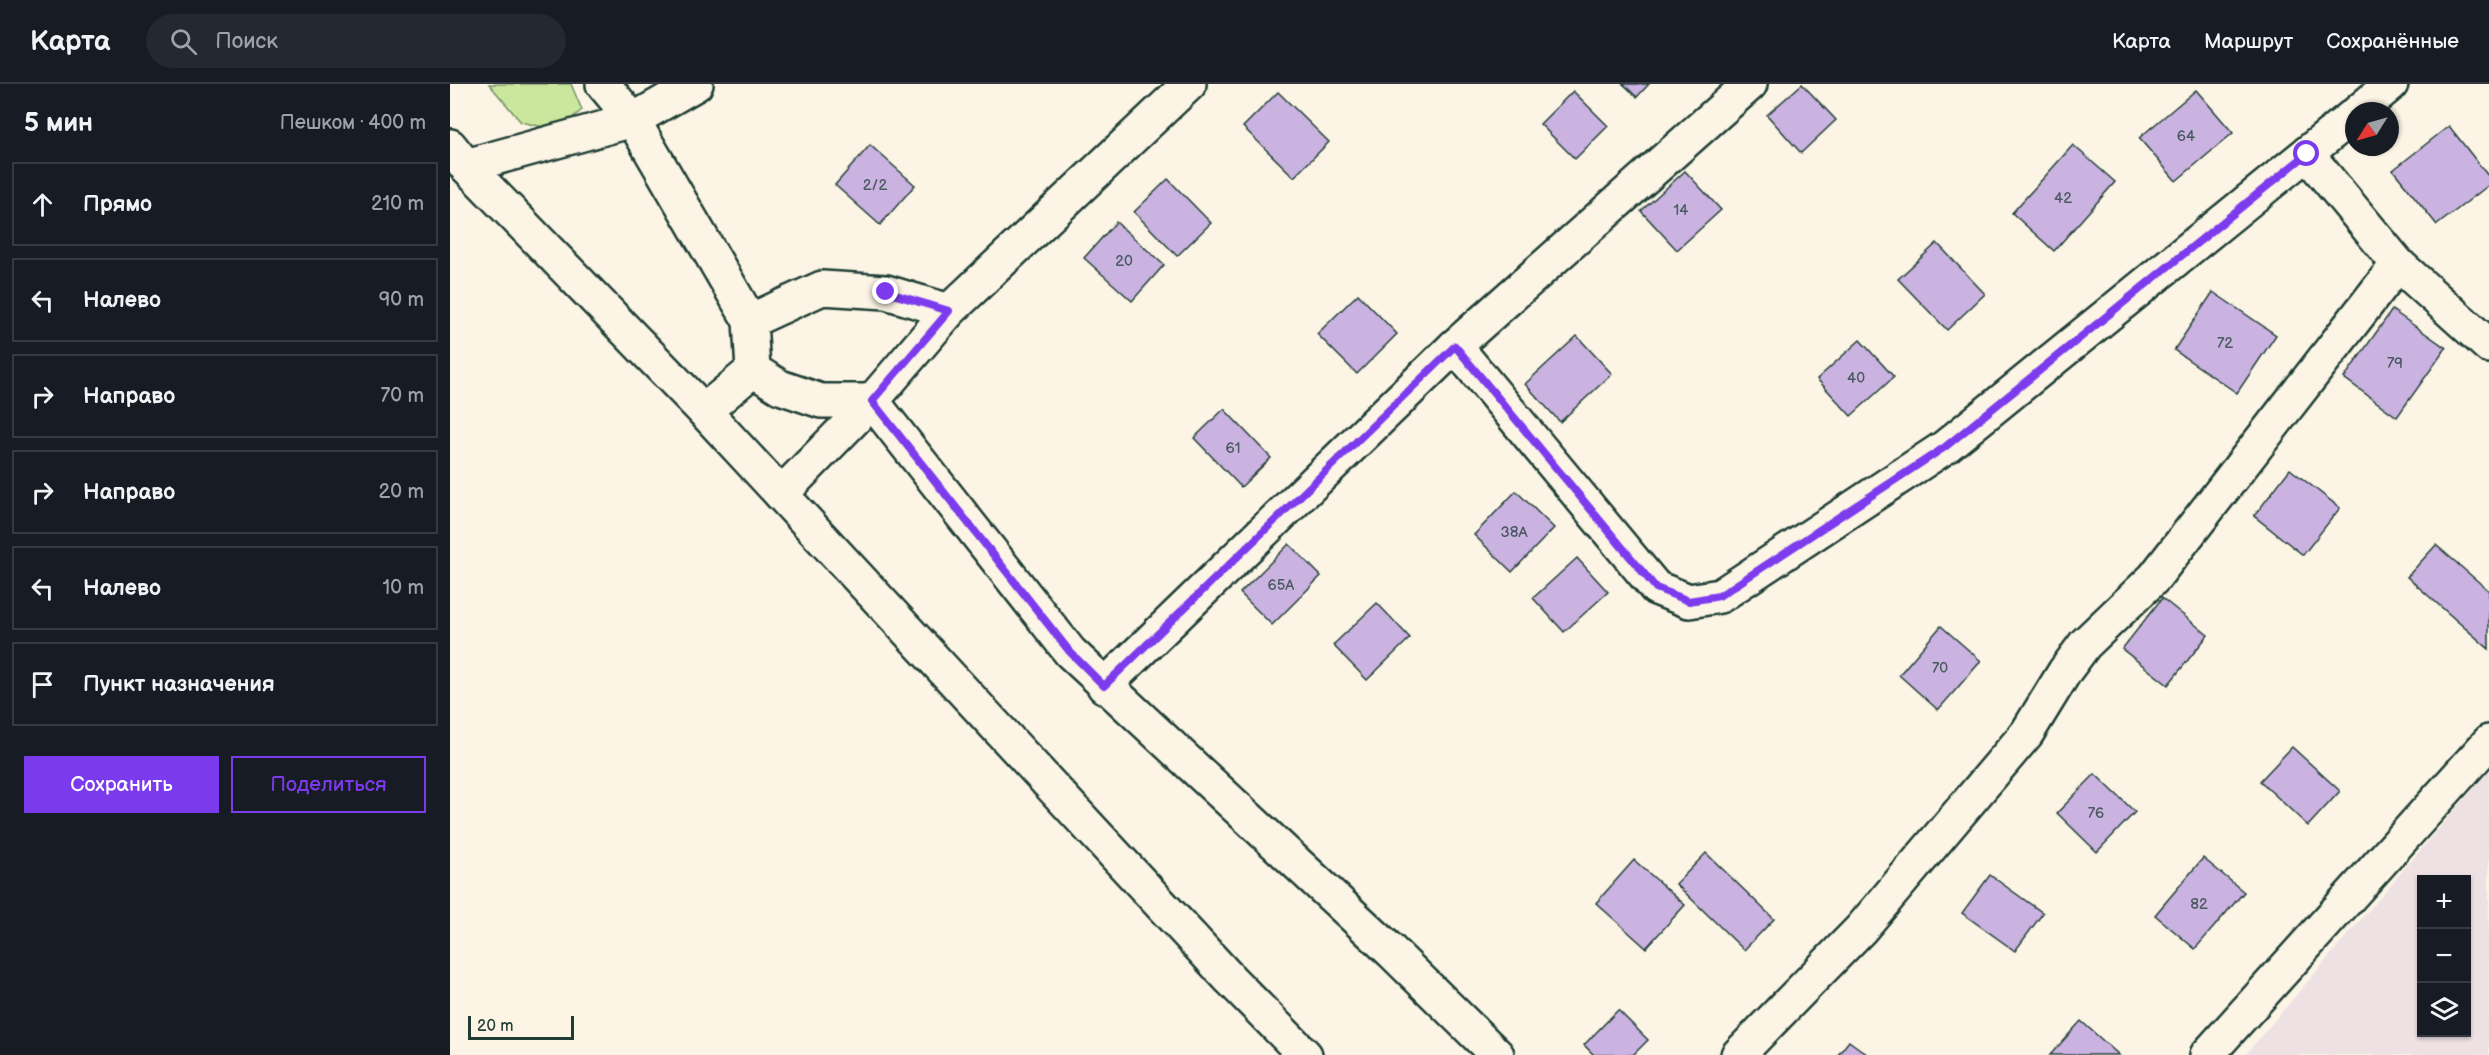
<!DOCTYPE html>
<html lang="ru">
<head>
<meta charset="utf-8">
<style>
  :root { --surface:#171b24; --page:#242831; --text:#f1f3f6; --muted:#9ea1a6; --line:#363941; --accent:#7c3aed }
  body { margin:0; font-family:"Balsamiq Sans",sans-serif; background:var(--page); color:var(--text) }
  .controls { position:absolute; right:18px; bottom:18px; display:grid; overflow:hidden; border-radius:0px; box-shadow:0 2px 4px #0004 }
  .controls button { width:54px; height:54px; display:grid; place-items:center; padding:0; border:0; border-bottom:2px solid var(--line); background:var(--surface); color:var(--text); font:30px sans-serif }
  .compass { position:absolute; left:1895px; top:18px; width:54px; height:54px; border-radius:50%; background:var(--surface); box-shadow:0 2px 4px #0004; rotate:233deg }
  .scale { position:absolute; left:18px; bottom:15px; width:106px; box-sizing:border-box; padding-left:6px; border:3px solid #1f3d34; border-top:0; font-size:16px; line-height:21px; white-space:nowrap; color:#1f3d34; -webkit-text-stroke:4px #fcf5e5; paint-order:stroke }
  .stop { position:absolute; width:18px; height:18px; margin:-14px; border:4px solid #7c3aed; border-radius:50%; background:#fff }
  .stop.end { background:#7c3aed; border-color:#fff; box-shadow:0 2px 6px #0008 }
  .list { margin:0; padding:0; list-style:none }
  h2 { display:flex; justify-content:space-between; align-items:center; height:78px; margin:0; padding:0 24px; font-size:26px }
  h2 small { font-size:20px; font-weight:400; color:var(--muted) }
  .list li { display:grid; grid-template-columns:39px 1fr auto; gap:18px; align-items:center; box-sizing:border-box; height:84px; margin:0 12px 12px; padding:0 12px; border:2px solid var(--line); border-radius:0px }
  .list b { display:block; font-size:22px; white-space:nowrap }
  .list em { font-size:20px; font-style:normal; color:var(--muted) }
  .actions { display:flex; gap:12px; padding:18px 24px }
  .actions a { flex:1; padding:14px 0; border:2px solid var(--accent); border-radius:0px; text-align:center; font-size:21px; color:var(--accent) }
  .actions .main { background:var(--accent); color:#fff }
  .icon { flex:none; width:33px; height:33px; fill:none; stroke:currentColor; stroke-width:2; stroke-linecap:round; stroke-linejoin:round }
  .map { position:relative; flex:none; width:2039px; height:971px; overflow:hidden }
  header { display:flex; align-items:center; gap:36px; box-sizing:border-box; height:84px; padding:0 30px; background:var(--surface); border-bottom:2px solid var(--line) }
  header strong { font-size:28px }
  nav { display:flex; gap:33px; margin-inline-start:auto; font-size:21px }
  .search { width:420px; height:54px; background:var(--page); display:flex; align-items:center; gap:15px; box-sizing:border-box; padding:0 21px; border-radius:33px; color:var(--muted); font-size:22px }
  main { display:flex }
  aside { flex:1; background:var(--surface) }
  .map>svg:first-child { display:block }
  .built { fill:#ede1e4; fill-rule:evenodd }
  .green { fill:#cbe79d; stroke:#759268; stroke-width:1.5 }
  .building { fill:#cab2e1; stroke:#1f3d34; stroke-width:1.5 }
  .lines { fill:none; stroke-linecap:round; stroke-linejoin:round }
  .minor-casing { stroke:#1f3d34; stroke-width:38 }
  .major-casing { stroke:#1f3d34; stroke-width:38 }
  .minor { stroke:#fcf5e5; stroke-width:33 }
  .major { stroke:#fcf5e5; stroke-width:33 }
  .route { stroke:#7c3aed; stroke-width:8 }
  .labels { text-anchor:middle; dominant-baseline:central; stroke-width:4.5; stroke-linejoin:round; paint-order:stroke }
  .number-label { font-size:15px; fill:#4a5a5f }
</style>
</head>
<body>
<header>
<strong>Карта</strong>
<div class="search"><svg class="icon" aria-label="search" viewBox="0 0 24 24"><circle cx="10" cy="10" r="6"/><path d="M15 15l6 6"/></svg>Поиск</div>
<nav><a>Карта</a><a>Маршрут</a><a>Сохранённые</a></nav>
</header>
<main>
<aside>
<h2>5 мин<small>Пешком · 400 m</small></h2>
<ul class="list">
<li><svg class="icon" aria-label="ahead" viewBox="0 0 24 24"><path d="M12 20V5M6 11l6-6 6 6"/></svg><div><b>Прямо</b></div><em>210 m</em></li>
<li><svg class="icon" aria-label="left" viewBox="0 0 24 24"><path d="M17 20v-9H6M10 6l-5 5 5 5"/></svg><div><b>Налево</b></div><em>90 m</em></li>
<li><svg class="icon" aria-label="right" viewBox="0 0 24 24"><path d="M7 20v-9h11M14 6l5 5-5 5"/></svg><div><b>Направо</b></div><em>70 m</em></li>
<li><svg class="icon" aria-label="right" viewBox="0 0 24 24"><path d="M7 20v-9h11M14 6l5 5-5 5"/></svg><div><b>Направо</b></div><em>20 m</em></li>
<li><svg class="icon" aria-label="left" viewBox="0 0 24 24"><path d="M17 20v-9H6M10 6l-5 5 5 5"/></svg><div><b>Налево</b></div><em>10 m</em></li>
<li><svg class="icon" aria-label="arrive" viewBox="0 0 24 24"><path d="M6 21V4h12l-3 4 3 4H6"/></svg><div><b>Пункт назначения</b></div></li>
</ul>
<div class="actions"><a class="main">Сохранить</a><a>Поделиться</a></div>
</aside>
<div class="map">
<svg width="2039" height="971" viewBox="0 0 2039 971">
  <rect width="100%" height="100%" fill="#fcf5e5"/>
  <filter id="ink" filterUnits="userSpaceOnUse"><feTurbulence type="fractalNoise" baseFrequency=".0167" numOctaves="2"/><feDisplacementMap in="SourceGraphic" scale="12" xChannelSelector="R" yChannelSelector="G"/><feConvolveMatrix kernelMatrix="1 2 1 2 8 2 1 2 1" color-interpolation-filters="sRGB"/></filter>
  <g filter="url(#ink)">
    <path class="built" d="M2039 686V971H1795ZM1972 796H2016V948H1972Z"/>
    <polygon class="green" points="39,0 121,0 132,26 107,46 71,38"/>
    <g class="building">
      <polygon points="1173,0 1199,0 1187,13"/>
      <polygon points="1352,0 1386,36 1351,69 1317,31"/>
      <polygon points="1746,6 1783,49 1726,97 1689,54"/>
      <polygon points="1123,7 1158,42 1125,75 1090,40"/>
      <polygon points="828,8 879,58 844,93 793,43"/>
      <polygon points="1999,42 2039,93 2039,101 1987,141 1943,86"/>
      <polygon points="420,61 465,101 430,141 385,101"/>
      <polygon points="1623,61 1665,98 1604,167 1562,129"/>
      <polygon points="1235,87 1271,126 1227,166 1191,127"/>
      <polygon points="718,95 761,139 727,172 684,128"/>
      <polygon points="666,138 714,181 682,217 634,174"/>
      <polygon points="1487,159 1535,210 1497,246 1448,195"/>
      <polygon points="1763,208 1826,251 1787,309 1724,266"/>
      <polygon points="908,210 947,250 907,290 867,250"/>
      <polygon points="1942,226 1996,264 1947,333 1894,294"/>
      <polygon points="1127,252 1162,290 1110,338 1075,300"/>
      <polygon points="1410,256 1444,293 1401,332 1367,295"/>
      <polygon points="774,325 821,374 791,403 744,354"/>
      <polygon points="1840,385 1890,424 1853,471 1804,432"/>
      <polygon points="1066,407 1104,444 1062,488 1024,451"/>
      <polygon points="839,460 871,492 822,541 790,509"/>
      <polygon points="1986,461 2039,507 2039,565 1957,493"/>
      <polygon points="1127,474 1158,508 1114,548 1083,514"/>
      <polygon points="1712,514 1758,551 1718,601 1672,565"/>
      <polygon points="927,519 960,554 917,596 883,561"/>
      <polygon points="1491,542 1531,577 1488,626 1449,591"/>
      <polygon points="1842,663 1890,707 1858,742 1810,697"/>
      <polygon points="1645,690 1685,728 1647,768 1607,729"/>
      <polygon points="1256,769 1324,835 1294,866 1226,800"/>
      <polygon points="1753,774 1794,808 1745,865 1705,831"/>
      <polygon points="1184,776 1235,821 1196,864 1146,819"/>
      <polygon points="1540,791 1593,829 1565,867 1512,829"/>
      <polygon points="1168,926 1198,956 1183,971 1144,971 1134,961"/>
      <polygon points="1631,937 1669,971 1600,971"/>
      <polygon points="1399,957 1418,971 1388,971"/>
    </g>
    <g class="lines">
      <defs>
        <g id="minor">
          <polyline points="153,0 183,36 300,237 303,286 254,327"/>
          <polyline points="1909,27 1941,0"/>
          <polyline points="1857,70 1948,180 2039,262"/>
          <polyline points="16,82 183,36 246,0"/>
          <polyline points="300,237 372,204 436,208 499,227"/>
          <polyline points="1005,262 1206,504 1239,517 1270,512 1495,363 1904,31"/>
          <polyline points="303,286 330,303 371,317 422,317 620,568 941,867 1047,971"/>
          <polyline points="331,410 422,317 499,227 739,0"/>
          <polyline points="654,602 1005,262 1300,0"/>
          <polyline points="1288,971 1411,845 1577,649 1615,587 1635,560 1704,494 1948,180"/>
          <polyline points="1757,971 2039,658"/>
        </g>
        <polyline id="major" points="0,62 16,82 254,327 780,895 855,971"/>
      </defs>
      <use href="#minor" class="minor-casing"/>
      <use href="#major" class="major-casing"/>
      <use href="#minor" class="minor"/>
      <use href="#major" class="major"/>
    </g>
  </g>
  <g class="lines" filter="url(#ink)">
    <polyline class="route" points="436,208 499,227 422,317 620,568 654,602 1005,262 1206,504 1239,517 1269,512 1495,363 1857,70"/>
  </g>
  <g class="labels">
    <g class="number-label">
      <text x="1736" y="52">64</text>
      <text x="425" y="101">2/2</text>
      <text x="1613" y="114">42</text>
      <text x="1231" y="126">14</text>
      <text x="674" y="177">20</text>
      <text x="1775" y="259">72</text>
      <text x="1945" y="279">79</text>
      <text x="1406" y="294">40</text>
      <text x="783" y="364">61</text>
      <text x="1064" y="448">38А</text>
      <text x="831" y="501">65А</text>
      <text x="1490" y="584">70</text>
      <text x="1646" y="729">76</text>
      <text x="1749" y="820">82</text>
    </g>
  </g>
</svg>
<div class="controls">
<button>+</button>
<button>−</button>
<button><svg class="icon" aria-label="layers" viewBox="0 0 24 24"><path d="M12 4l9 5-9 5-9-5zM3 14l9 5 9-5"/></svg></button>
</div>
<svg class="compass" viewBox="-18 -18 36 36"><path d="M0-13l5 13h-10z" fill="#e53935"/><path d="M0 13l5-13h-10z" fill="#9ea1a6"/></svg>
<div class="scale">20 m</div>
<div class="stop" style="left:1857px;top:70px"></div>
<div class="stop end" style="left:436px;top:208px"></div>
</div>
</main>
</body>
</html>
